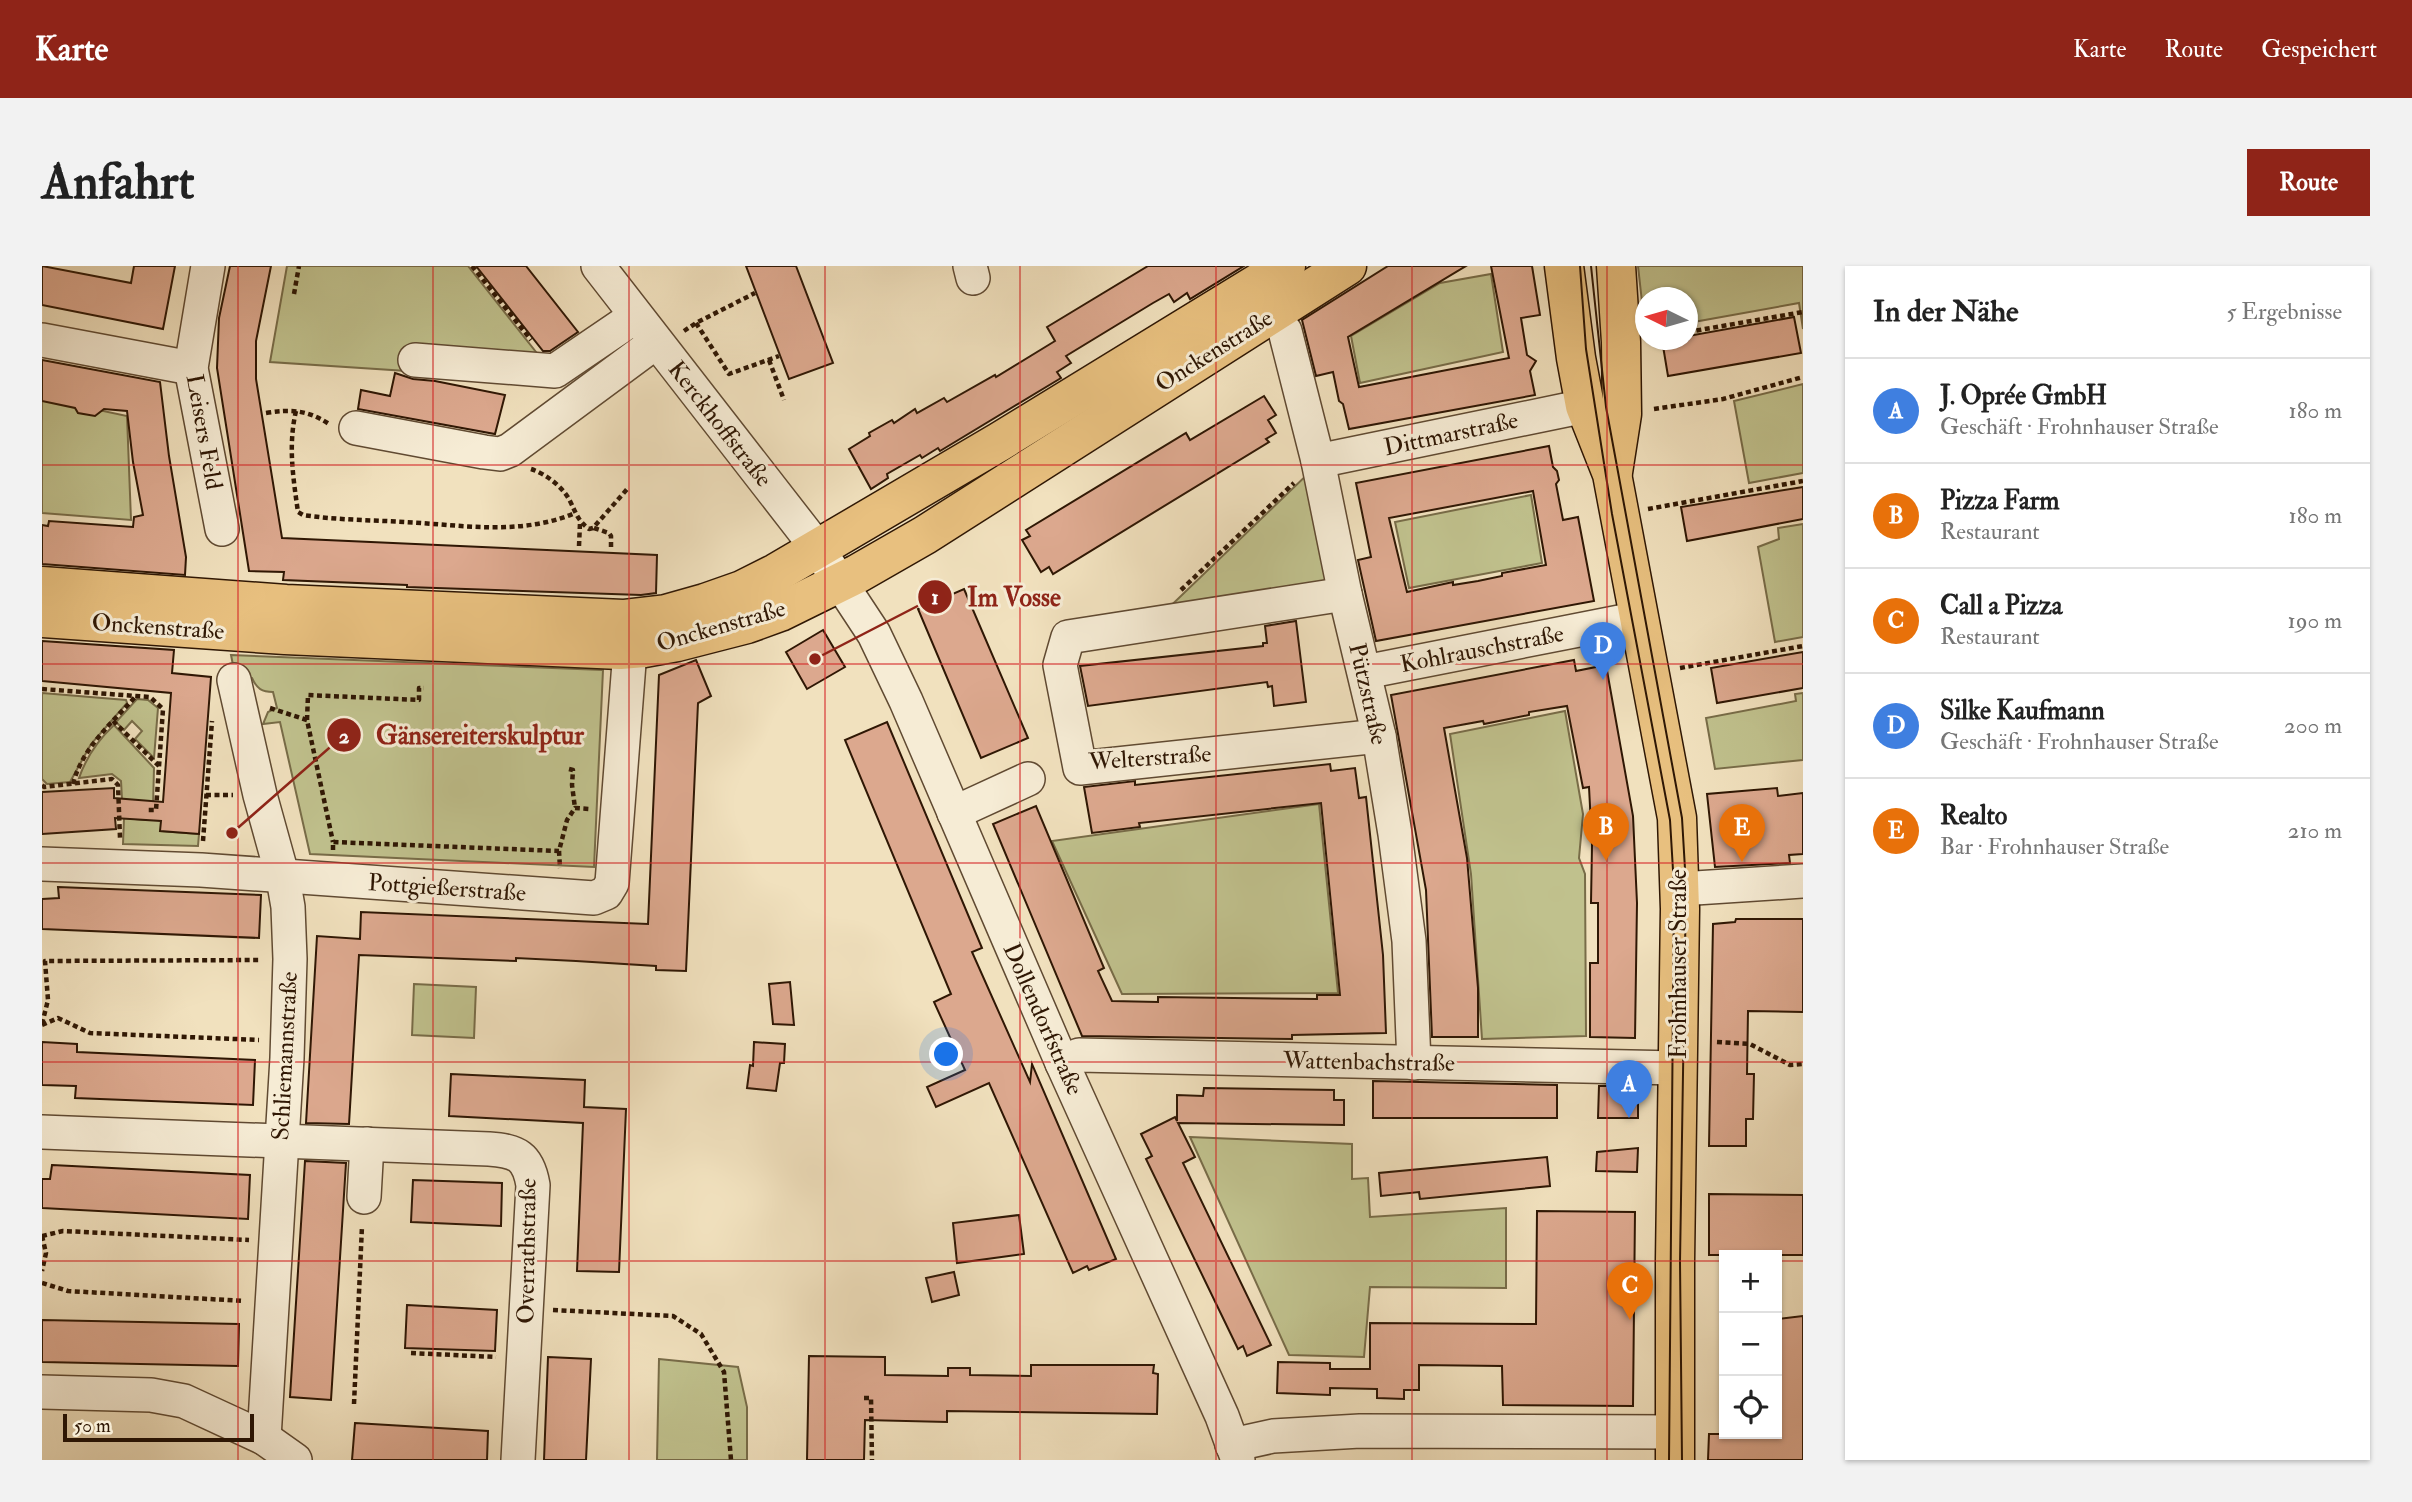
<!DOCTYPE html>
<html lang="de">
<head>
<meta charset="utf-8">
<style>
  :root { --surface:#fff; --page:#f2f2f2; --text:#222; --muted:#767676; --line:#e0e0e0; --accent:#8f2418 }
  body { margin:0; font-family:"IM FELL Double Pica",serif; background:var(--page); color:var(--text) }
  .controls { position:absolute; right:21px; bottom:21px; display:grid; overflow:hidden; border-radius:0px; box-shadow:0 2px 5px #0004 }
  .controls button { width:63px; height:63px; display:grid; place-items:center; padding:0; border:0; border-bottom:2px solid var(--line); background:var(--surface); color:var(--text); font:35px sans-serif }
  .compass { position:absolute; left:1593px; top:21px; width:63px; height:63px; border-radius:50%; background:var(--surface); box-shadow:0 2px 5px #0004; rotate:275deg }
  .scale { position:absolute; left:21px; bottom:18px; width:191px; box-sizing:border-box; padding-left:7px; border:4px solid #2f1704; border-top:0; font-size:19px; line-height:24px; white-space:nowrap; color:#2f1704; -webkit-text-stroke:5px #f6ecd5; paint-order:stroke }
  .you { position:absolute; left:905px; top:789px; width:24px; height:24px; margin:-18px; border:5px solid #fff; border-radius:50%; background:#1a73e8; box-shadow:0 0 0 10px #1a73e833 }
  .badge { display:grid; place-items:center; width:46px; height:46px; border-radius:50%; background:var(--accent); color:#fff; font-size:23px; font-weight:700 }
  .pin { position:absolute; translate:-50% -58px; filter:drop-shadow(0 2px 4px #0008) }
  .pin::after { content:''; position:absolute; top:37px; width:24px; height:21px; background:inherit; clip-path:polygon(0 0,100% 0,50% 100%) }
  .list { margin:0; padding:0; list-style:none }
  h2 { display:flex; justify-content:space-between; align-items:center; height:91px; margin:0; padding:0 28px; font-size:30px }
  h2 small { font-size:23px; font-weight:400; color:var(--muted) }
  .list li { display:grid; grid-template-columns:46px 1fr auto; gap:21px; align-items:center; box-sizing:border-box; height:105px; padding:0 28px; border-top:2px solid var(--line) }
  .list b { display:block; font-size:26px; white-space:nowrap }
  .list p { margin:0; font-size:23px; white-space:nowrap; color:var(--muted) }
  .list em { font-size:23px; font-style:normal; color:var(--muted) }
  .icon { flex:none; width:38px; height:38px; fill:none; stroke:currentColor; stroke-width:2; stroke-linecap:round; stroke-linejoin:round }
  .map { position:relative; flex:none; width:1761px; height:1194px; overflow:hidden; border-radius:0px }
  header { display:flex; align-items:center; gap:42px; box-sizing:border-box; height:98px; padding:0 35px; background:var(--accent); color:#fff }
  header strong { font-size:33px }
  nav { display:flex; gap:38px; margin-inline-start:auto; font-size:24px }
  .intro { display:flex; align-items:center; justify-content:space-between; box-sizing:border-box; height:168px; padding:0 42px }
  h1 { margin:0; font-size:49px }
  .button { padding:18px 32px; border-radius:0px; background:var(--accent); color:#fff; font-size:24px; font-weight:700 }
  main { display:flex; gap:42px; padding:0 42px }
  aside { flex:1; background:var(--surface); border-radius:0px; box-shadow:0 2px 5px #0004 }
  .map>svg:first-child { display:block }
  .green { fill:#c0c18d; stroke:#786c48; stroke-width:2 }
  .building { fill:#dca88e; stroke:#2f1704; stroke-width:2; fill-rule:evenodd }
  .lines { fill:none; stroke-linecap:round; stroke-linejoin:round }
  .minor-casing { stroke:#604a32; stroke-width:36 }
  .major-casing { stroke:#2f1704; stroke-width:41 }
  .path { stroke:#2f1704; stroke-width:4.5; stroke-dasharray:5 3.5; stroke-linecap:butt }
  .minor { stroke:#f6ecd5; stroke-width:33 }
  .major { stroke:#e8c07f; stroke-width:38 }
  .tram { stroke:#2f1704; stroke-width:2 }
  .grid { fill:none; stroke:#d62828; stroke-width:2; stroke-opacity:0.55 }
  .labels { text-anchor:middle; dominant-baseline:central; stroke-width:6; stroke-linejoin:round; paint-order:stroke }
  .street-label { font-size:24px; fill:#2f1704; stroke:#f6ecd5 }
  .leader { fill:none; stroke:#8f2418; stroke-width:2.5 }
  .callout-dot { fill:#8f2418; stroke:#f6ecd5; stroke-width:2.5 }
  .mark-label { font-size:21px; text-anchor:middle; font-weight:bold; fill:#fff }
  .callout-label { font-size:26px; text-anchor:middle; font-weight:bold; fill:#8f2418; stroke:#f6ecd5; stroke-width:6; stroke-linejoin:round; paint-order:stroke }
</style>
</head>
<body>
<header>
<strong>Karte</strong>
<nav><a>Karte</a><a>Route</a><a>Gespeichert</a></nav>
</header>
<div class="intro"><h1>Anfahrt</h1><a class="button">Route</a></div>
<main>
<div class="map">
<svg width="1761" height="1194" viewBox="0 0 1761 1194">
  <rect width="100%" height="100%" fill="#f1e1be"/>
  <filter id="stains"><feTurbulence type="fractalNoise" baseFrequency=".00286" numOctaves="4"/><feColorMatrix values="0 0 0 0 .2 0 0 0 0 .09 0 0 0 0 .02 0 0 0 .5 -.17"/></filter>
  <radialGradient id="worn" r=".72"><stop offset=".6" stop-color="#630" stop-opacity="0"/><stop offset="1" stop-color="#630" stop-opacity=".3"/></radialGradient>
  <g class="green">
    <polygon points="245,0 426,0 517,115 228,96"/>
    <polygon points="1596,0 1761,0 1761,63 1757,37 1646,57 1646,32 1604,32 1603,63"/>
    <polygon points="1449,8 1461,86 1318,117 1309,70 1398,17"/>
    <polygon points="1761,118 1761,207 1707,217 1692,135"/>
    <polygon points="0,132 85,150 89,254 0,247"/>
    <polygon points="1272,202 1297,325 1115,353"/>
    <polygon points="1489,229 1500,297 1367,322 1353,256"/>
    <polygon points="1761,258 1761,371 1733,376 1716,281 1737,273 1736,262"/>
    <path d="M189 389 561 404 552 601 268 588 238 456 221 458 226 446 235 442 231 426C220 426 215 423 210 412L194 414Z"/>
    <polygon points="0,427 84,434 85,437 49,478 28,516 5,518 0,513"/>
    <polygon points="1761,427 1761,494 1673,503 1664,452 1754,435 1753,428"/>
    <polygon points="95,433 106,434 116,442 112,492 93,473 100,465 90,455 82,464 74,456"/>
    <polygon points="1523,445 1541,548 1537,592 1543,608 1544,770 1440,773 1429,608 1408,468"/>
    <path d="M72 459 112 502 111 541 80 533 79 515 70 508 37 512C44 492 56 474 72 459Z"/>
    <polygon points="1277,538 1296,727 1080,728 1010,575"/>
    <polygon points="104,548 119,549 119,565 157,568 156,580 81,578 82,552 103,554"/>
    <polygon points="372,718 434,721 432,772 370,769"/>
    <polygon points="1148,871 1310,878 1310,913 1326,912 1328,951 1464,942 1464,1022 1328,1021 1322,1091 1247,1089"/>
    <polygon points="617,1093 696,1101 705,1141 705,1194 615,1194"/>
  </g>
  <g class="building">
    <polygon points="0,0 89,17 92,0 133,0 121,63 0,39"/>
    <polygon points="188,0 229,0 214,75 214,113 240,272 615,289 614,327 599,329 365,321 365,319 241,314 242,306 207,305 175,102 177,52"/>
    <polygon points="434,0 484,0 536,66 508,85 501,85"/>
    <polygon points="704,0 754,0 791,97 747,113"/>
    <polygon points="1106,0 1202,0 1148,33 1145,27 1132,36 1127,28 1111,37 1024,90 1029,97 1015,106 1019,112 898,185 896,182 880,192 878,189 845,208 846,212 829,223 807,183 828,170 827,167 850,154 852,157 873,143 875,147 902,132 905,136 953,109 954,111 1013,75 1005,61"/>
    <polygon points="1346,0 1424,0 1306,71 1317,121 1467,92 1449,0 1490,0 1498,49 1479,52 1485,89 1494,95 1488,105 1493,129 1307,163 1301,138 1297,135 1291,106 1274,110 1260,54"/>
    <polygon points="1752,51 1759,87 1626,110 1620,74 1646,74 1646,70"/>
    <polygon points="0,94 118,116 127,190 144,291 143,309 0,298 0,259 6,260 7,255 91,261 92,251 101,249 91,196 85,145 62,143 53,150 36,147 33,142 0,135"/>
    <polygon points="353,107 371,113 393,115 463,129 453,168 316,143 319,124 348,130"/>
    <polygon points="1222,130 1234,149 1226,154 1234,167 1224,173 1227,176 1011,308 1007,301 999,306 980,274 988,270 984,264 1144,167 1148,174"/>
    <path d="M1507 180 1511 201 1515 205 1517 214 1514 218 1521 254 1536 251 1552 335 1334 375 1316 294 1329 291 1314 217ZM1491 225 1504 299 1460 307V310L1436 315 1411 319V316L1365 326 1347 252Z"/>
    <polygon points="1761,221 1761,253 1645,275 1639,241"/>
    <polygon points="922,323 986,472 939,492 876,343"/>
    <polygon points="1254,355 1264,436 1232,440 1230,420 1226,421 1225,416 1046,440 1038,400 1221,380 1221,377 1225,377 1223,360"/>
    <polygon points="781,364 803,401 765,423 744,386"/>
    <polygon points="0,375 132,384 130,407 169,411 157,568 118,565 119,555 73,552 74,563 0,568 0,526 72,522 72,532 121,536 129,427 0,415"/>
    <polygon points="1761,386 1761,422 1675,437 1669,402"/>
    <polygon points="654,394 669,430 656,437 644,705 614,704 614,700 534,695 474,692 474,695 317,689 307,858 264,857 275,670 318,673 319,646 606,658 617,409"/>
    <polygon points="1532,394 1534,405 1564,399 1591,550 1595,637 1593,772 1548,771 1548,697 1556,697 1556,637 1549,637 1550,579 1547,521 1541,522 1525,440 1487,446 1487,449 1442,458 1441,455 1402,462 1425,592 1436,722 1436,771 1390,771 1384,624 1349,429"/>
    <polygon points="845,456 940,682 930,686 988,816 990,798 1074,993 1047,1004 1045,1000 1031,1007 947,817 894,841 885,821 923,804 892,736 909,728 803,474"/>
    <polygon points="1288,498 1289,505 1313,502 1317,532 1324,531 1341,689 1344,767 1250,769 1250,773 1040,770 951,558 994,540 1062,702 1056,705 1070,735 1116,736 1116,731 1275,733 1275,729 1298,729 1279,537 1097,557 1098,561 1050,567 1042,521 1093,515 1093,519"/>
    <polygon points="1735,522 1736,530 1761,527 1761,588 1747,589 1748,597 1673,601 1665,528"/>
    <polygon points="16,621 219,629 217,672 0,663 0,633 17,632"/>
    <polygon points="1694,653 1761,653 1761,746 1706,745 1705,808 1712,808 1711,853 1704,853 1704,880 1667,880 1671,658 1693,656"/>
    <polygon points="748,716 752,759 731,758 727,718"/>
    <polygon points="0,776 35,778 35,786 213,794 211,839 33,832 34,820 0,819"/>
    <polygon points="712,776 743,778 742,797 738,797 734,825 705,822 708,799 711,800"/>
    <polygon points="409,808 543,814 542,841 584,843 577,1006 535,1005 541,857 407,850"/>
    <polygon points="1331,815 1515,819 1515,852 1331,852"/>
    <polygon points="1557,820 1596,820 1596,852 1556,852"/>
    <polygon points="1162,822 1292,824 1292,834 1302,834 1302,859 1136,857 1153,891 1141,897 1229,1079 1205,1090 1201,1080 1196,1083 1104,893 1110,890 1099,868 1133,851 1135,855 1135,829 1161,830"/>
    <polygon points="1596,882 1595,906 1554,905 1555,886"/>
    <polygon points="1505,891 1508,920 1378,933 1377,926 1339,930 1337,907"/>
    <polygon points="263,895 304,897 289,1134 248,1131"/>
    <polygon points="10,899 208,909 206,953 0,942 0,913 8,913"/>
    <polygon points="371,914 460,917 459,960 369,956"/>
    <polygon points="1667,928 1761,929 1761,989 1667,989"/>
    <polygon points="1495,945 1593,946 1591,1140 1461,1139 1460,1100 1377,1099 1377,1124 1362,1124 1362,1133 1335,1132 1335,1123 1288,1122 1288,1129 1235,1127 1236,1096 1288,1097 1288,1103 1328,1103 1328,1057 1494,1058"/>
    <polygon points="977,949 982,988 915,997 911,957"/>
    <polygon points="912,1006 917,1029 890,1036 884,1012"/>
    <polygon points="365,1039 455,1044 453,1085 363,1082"/>
    <polygon points="1761,1050 1761,1194 1666,1194 1667,1168 1735,1168 1735,1053"/>
    <polygon points="0,1054 197,1058 196,1100 0,1096"/>
    <polygon points="767,1090 843,1091 843,1109 906,1110 906,1102 928,1102 928,1109 989,1110 989,1099 1112,1099 1111,1107 1116,1108 1115,1148 905,1145 905,1156 823,1154 822,1194 765,1194"/>
    <polygon points="506,1091 549,1093 544,1194 502,1194"/>
    <polygon points="313,1157 446,1165 445,1194 310,1194"/>
  </g>
  <g class="lines">
    <defs>
      <g id="minor">
        <polyline points="166,0 149,102 180,263"/>
        <polyline points="556,0 776,283 832,368 864,435 1020,797 1180,1150 1196,1194"/>
        <polyline points="928,0 931,12"/>
        <polyline points="1243,65 1276,195 1303,328 1337,470 1353,568 1367,675 1372,797"/>
        <polyline points="0,74 149,102"/>
        <polyline points="373,94 513,105 594,50"/>
        <polyline points="314,162 442,186 458,188 468,184 614,76"/>
        <polyline points="1276,195 1543,140"/>
        <polyline points="1303,328 1026,371 1018,399 1038,502 1337,470"/>
        <polyline points="1323,406 1598,352"/>
        <polyline points="192,414 218,529 241,612 246,641 248,693 245,792 222,1172"/>
        <polyline points="912,547 986,513"/>
        <polyline points="0,598 159,604 552,632 564,627 570,617 588,384"/>
        <polyline points="1638,623 1761,615"/>
        <polyline points="1020,797 1037,789 1636,802"/>
        <path d="M0 866 447 883C475 885 486 890 491 919L476 1194"/>
        <polyline points="322,931 325,878"/>
        <polyline points="0,1126 109,1129 142,1135 222,1172 253,1194"/>
        <polyline points="1190,1179 1231,1170 1318,1165 1633,1166"/>
      </g>
      <g id="major">
        <polyline points="1522,0 1534,92 1543,140 1570,208 1635,552 1638,643 1633,995 1633,1194"/>
        <polyline points="1571,206 1580,148 1579,76 1574,0"/>
        <polyline points="0,320 244,338 581,353 624,348 663,337 700,324 734,307 957,176 1244,0"/>
        <polyline points="0,352 243,369 578,384 602,382 635,376 705,358 738,346 815,308 883,269 1305,0"/>
      </g>
    </defs>
    <use href="#minor" class="minor-casing"/>
    <use href="#major" class="major-casing"/>
    <g class="path">
      <polyline points="430,0 489,74"/>
      <polyline points="252,28 257,0"/>
      <polyline points="654,57 687,108 737,90"/>
      <polyline points="642,65 654,57 713,27"/>
      <polyline points="1646,66 1761,46"/>
      <polyline points="727,94 742,134"/>
      <polyline points="1612,143 1681,133 1761,111"/>
      <path d="M254 145C246 179 251 211 256 246L261 249C294 254 329 254 363 256 420 259 479 270 533 247"/>
      <path d="M224 147C249 143 266 144 287 158"/>
      <path d="M489 203C504 208 521 221 528 235 534 247 536 255 547 263L551 262 587 221"/>
      <polyline points="1606,243 1761,215"/>
      <polyline points="552,262 567,267 569,270 569,283"/>
      <polyline points="537,280 538,257"/>
      <polyline points="1139,324 1252,217"/>
      <polyline points="1638,402 1761,380"/>
      <polyline points="0,423 108,431 121,443 114,544 104,544"/>
      <polyline points="228,442 265,454 291,576"/>
      <polyline points="265,454 266,429 377,434 377,422 382,422"/>
      <polyline points="71,455 117,500"/>
      <polyline points="527,503 531,504 530,519 533,542"/>
      <path d="M31 518C40 482 70 457 94 430"/>
      <polyline points="0,519 2,521 70,513 76,519 78,572"/>
      <polyline points="164,529 191,529"/>
      <polyline points="161,575 170,455"/>
      <polyline points="291,584 291,576 517,585 525,554 533,542 548,543"/>
      <polyline points="517,585 518,602"/>
      <polyline points="0,758 6,734 3,695 219,694"/>
      <polyline points="0,759 16,752 48,767 217,774"/>
      <polyline points="1675,776 1708,778 1748,799 1761,798"/>
      <polyline points="0,970 21,965 207,974"/>
      <polyline points="0,970 4,987 0,1005"/>
      <polyline points="0,1017 26,1025 202,1035"/>
      <polyline points="511,1044 631,1050 659,1068 682,1106 689,1194"/>
      <polyline points="369,1087 454,1091"/>
      <polyline points="822,1132 829,1132 830,1194"/>
      <polyline points="312,1138 320,960"/>
    </g>
    <use href="#minor" class="minor"/>
    <use href="#major" class="major"/>
    <g class="tram">
      <polyline points="1538,0 1544,83 1570,248 1628,554 1632,621 1627,1194"/>
      <polyline points="1549,0 1564,141 1640,552 1644,620 1638,996 1640,1194"/>
    </g>
  </g>
  <path class="grid" d="M196 0V1194M391 0V1194M587 0V1194M783 0V1194M978 0V1194M1174 0V1194M1370 0V1194M1565 0V1194M0 199H1761M0 398H1761M0 597H1761M0 796H1761M0 995H1682M1735 995H1761"/>
  <g class="labels">
    <g class="street-label">
      <text transform="translate(1172 85) rotate(-32)">Onckenstraße</text>
      <text transform="translate(678 158) rotate(52)">Kerckhoffstraße</text>
      <text transform="translate(162 166) rotate(80)">Leisers Feld</text>
      <text transform="translate(1409 168) rotate(-12)">Dittmarstraße</text>
      <text transform="translate(679 360) rotate(-16)">Onckenstraße</text>
      <text transform="translate(116 361) rotate(4)">Onckenstraße</text>
      <text transform="translate(1440 383) rotate(-11)">Kohlrauschstraße</text>
      <text transform="translate(1326 428) rotate(77)">Pützstraße</text>
      <text transform="translate(1108 492) rotate(-4)">Welterstraße</text>
      <text transform="translate(405 622) rotate(4)">Pottgießerstraße</text>
      <text transform="translate(1636 698) rotate(-90)">Frohnhauser Straße</text>
      <text transform="translate(1001 753) rotate(66)">Dollendorfstraße</text>
      <text transform="translate(243 790) rotate(-87)">Schliemannstraße</text>
      <text transform="translate(1327 796) rotate(1)">Wattenbachstraße</text>
      <text transform="translate(485 985) rotate(-89)">Overrathstraße</text>
    </g>
  </g>
  <path class="leader" d="M773 393L893 331M190 567L302 469"/>
  <g class="callout-dot">
    <circle cx="773" cy="393" r="7"/>
    <circle cx="190" cy="567" r="7"/>
    <circle cx="893" cy="331" r="18"/>
    <circle cx="302" cy="469" r="18"/>
  </g>
  <g class="mark-label">
    <text x="893" y="338">1</text>
    <text x="302" y="477">2</text>
  </g>
  <g class="callout-label">
    <text x="972" y="340">Im Vosse</text>
    <text x="438" y="478">Gänsereiterskulptur</text>
  </g>
  <rect width="100%" height="100%" filter="url(#stains)"/>
  <rect width="100%" height="100%" fill="url(#worn)"/>
</svg>
<div class="controls">
<button>+</button>
<button>−</button>
<button><svg class="icon" aria-label="locate" viewBox="0 0 24 24"><circle cx="12" cy="12" r="6"/><path d="M12 2v4M12 18v4M2 12h4M18 12h4"/></svg></button>
</div>
<svg class="compass" viewBox="-18 -18 36 36"><path d="M0-13l5 13h-10z" fill="#e53935"/><path d="M0 13l5-13h-10z" fill="#767676"/></svg>
<div class="scale">50 m</div>
<div class="you"></div>
<div class="pin badge" style="left:1587px;top:852px;background:#3f7fe0">A</div>
<div class="pin badge" style="left:1564px;top:595px;background:#e8710a">B</div>
<div class="pin badge" style="left:1588px;top:1054px;background:#e8710a">C</div>
<div class="pin badge" style="left:1561px;top:414px;background:#3f7fe0">D</div>
<div class="pin badge" style="left:1700px;top:596px;background:#e8710a">E</div>
</div>
<aside>
<h2>In der Nähe<small>5 Ergebnisse</small></h2>
<ul class="list">
<li><span class="badge" style="background:#3f7fe0">A</span><div><b>J. Oprée GmbH</b><p>Geschäft · Frohnhauser Straße</p></div><em>180 m</em></li>
<li><span class="badge" style="background:#e8710a">B</span><div><b>Pizza Farm</b><p>Restaurant</p></div><em>180 m</em></li>
<li><span class="badge" style="background:#e8710a">C</span><div><b>Call a Pizza</b><p>Restaurant</p></div><em>190 m</em></li>
<li><span class="badge" style="background:#3f7fe0">D</span><div><b>Silke Kaufmann</b><p>Geschäft · Frohnhauser Straße</p></div><em>200 m</em></li>
<li><span class="badge" style="background:#e8710a">E</span><div><b>Realto</b><p>Bar · Frohnhauser Straße</p></div><em>210 m</em></li>
</ul>
</aside>
</main>
</body>
</html>
